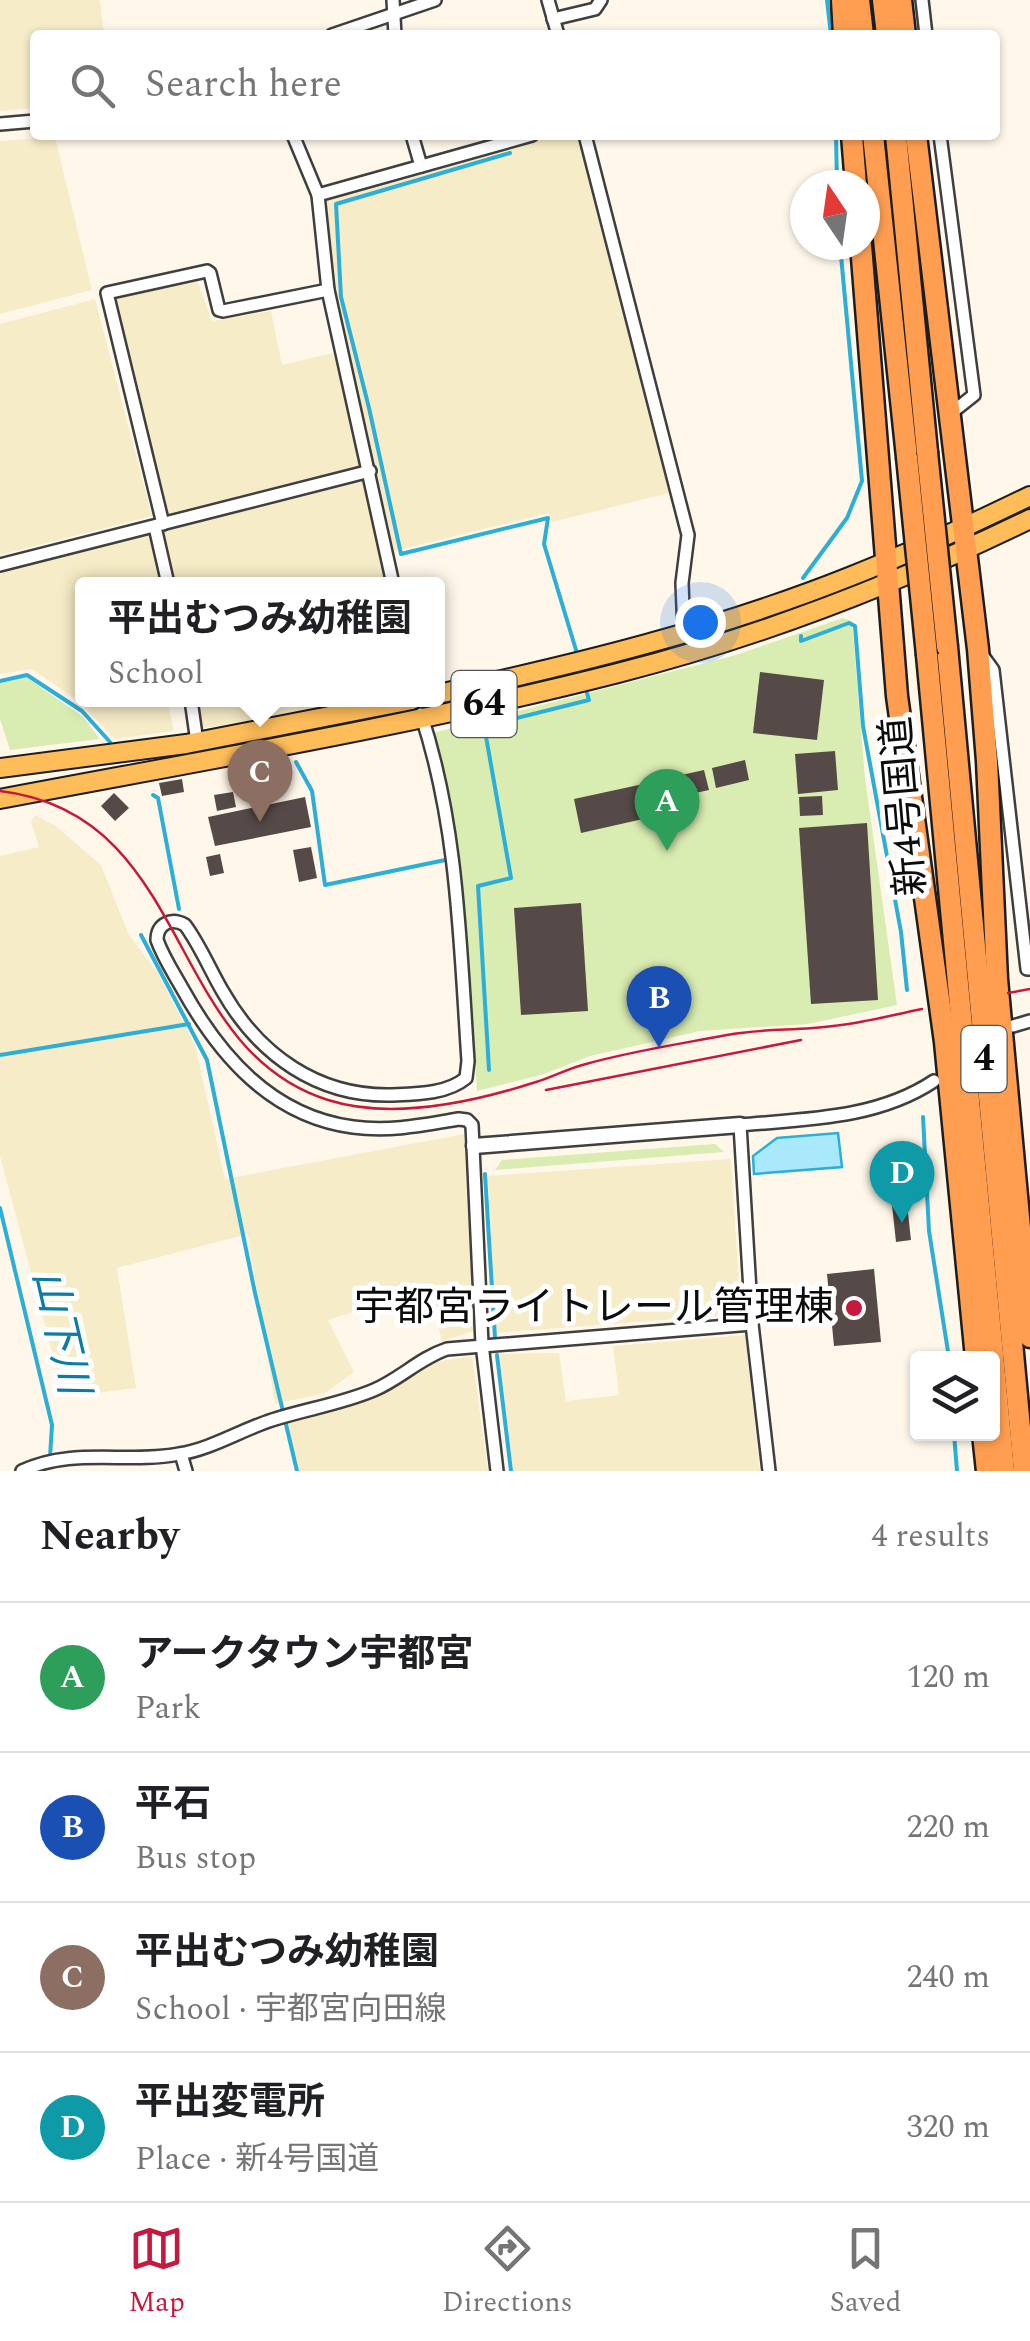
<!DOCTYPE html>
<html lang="en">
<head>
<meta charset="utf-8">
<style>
  :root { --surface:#fff; --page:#f6f6f6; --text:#202124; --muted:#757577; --line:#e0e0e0; --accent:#c6193d }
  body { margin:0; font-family:Spectral,"Noto Sans JP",serif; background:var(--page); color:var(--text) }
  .controls { position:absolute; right:30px; bottom:30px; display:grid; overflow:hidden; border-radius:10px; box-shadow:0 2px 8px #0004 }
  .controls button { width:90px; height:90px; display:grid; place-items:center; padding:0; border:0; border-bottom:2px solid var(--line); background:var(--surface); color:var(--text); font:50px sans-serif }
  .compass { position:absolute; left:790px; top:170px; width:90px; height:90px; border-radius:50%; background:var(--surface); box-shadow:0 2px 8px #0004; rotate:347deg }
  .you { position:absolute; left:700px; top:622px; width:35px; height:35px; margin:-25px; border:8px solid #fff; border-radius:50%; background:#1a73e8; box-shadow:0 0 0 15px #1a73e833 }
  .badge { display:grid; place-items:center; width:65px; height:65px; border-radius:50%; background:var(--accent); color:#fff; font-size:32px; font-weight:700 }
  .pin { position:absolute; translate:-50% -82px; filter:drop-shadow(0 2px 5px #0008) }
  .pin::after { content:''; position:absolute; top:52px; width:35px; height:30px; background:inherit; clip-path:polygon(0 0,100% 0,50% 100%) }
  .popup { position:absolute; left:75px; top:577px; width:370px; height:130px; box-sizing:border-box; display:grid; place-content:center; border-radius:10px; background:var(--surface); filter:drop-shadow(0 2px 8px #0005); font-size:32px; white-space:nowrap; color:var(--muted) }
  .popup b { font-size:38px; color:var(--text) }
  .popup::after { content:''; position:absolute; left:50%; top:100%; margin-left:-20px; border:20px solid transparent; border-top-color:var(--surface) }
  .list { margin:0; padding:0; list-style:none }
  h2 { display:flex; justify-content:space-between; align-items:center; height:130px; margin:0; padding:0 40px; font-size:42px }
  h2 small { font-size:32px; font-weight:400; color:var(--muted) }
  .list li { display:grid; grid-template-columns:65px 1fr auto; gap:30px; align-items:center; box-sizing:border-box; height:150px; padding:0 40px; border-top:2px solid var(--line) }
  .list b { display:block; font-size:38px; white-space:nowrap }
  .list p { margin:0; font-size:32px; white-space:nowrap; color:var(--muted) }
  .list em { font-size:32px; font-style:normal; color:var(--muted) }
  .icon { flex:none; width:55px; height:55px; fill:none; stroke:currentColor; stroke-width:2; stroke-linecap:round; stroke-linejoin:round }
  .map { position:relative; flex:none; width:1030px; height:1471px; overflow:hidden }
  .search { position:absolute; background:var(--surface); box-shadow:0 2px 8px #0004; left:30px; right:30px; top:30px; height:110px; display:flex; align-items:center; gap:25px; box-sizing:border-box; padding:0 35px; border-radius:10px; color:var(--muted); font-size:38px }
  .sheet { height:730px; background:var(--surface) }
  nav { display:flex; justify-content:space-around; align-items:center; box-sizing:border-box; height:140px; border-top:2px solid var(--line); background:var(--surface); font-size:28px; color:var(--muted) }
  nav a { display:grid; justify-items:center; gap:5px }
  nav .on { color:var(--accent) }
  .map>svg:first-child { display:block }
  .farmland { fill:#f7ecc8 }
  .green { fill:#d9ecb1 }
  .water { fill:#aae9fb; stroke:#2baed8; stroke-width:2.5 }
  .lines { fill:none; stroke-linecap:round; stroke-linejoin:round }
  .stream { stroke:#2baed8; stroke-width:4 }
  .building { fill:#554a47 }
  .minor-casing { stroke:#3f3f3f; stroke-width:16 }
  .tertiary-casing { stroke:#3f3f3f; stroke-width:19 }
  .primary-casing { stroke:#1d1d1d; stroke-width:22 }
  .trunk-casing { stroke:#1d1d1d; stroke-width:25 }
  .minor { stroke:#fff; stroke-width:11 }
  .tertiary { stroke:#fff; stroke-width:14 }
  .primary { stroke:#ffbd5a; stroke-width:18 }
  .trunk { stroke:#ff9e51; stroke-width:20 }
  .tram { stroke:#c6193d; stroke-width:2.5 }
  .trunk-bridge-casing { stroke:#1d1d1d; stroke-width:25; stroke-linecap:butt }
  .trunk-bridge { stroke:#ff9e51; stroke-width:20 }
  .poi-dot { fill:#c6193d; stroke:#fff; stroke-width:4 }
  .labels { text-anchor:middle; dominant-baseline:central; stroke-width:10; stroke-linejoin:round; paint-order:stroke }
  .shield { fill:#fff; stroke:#555; stroke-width:2.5 }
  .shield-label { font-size:38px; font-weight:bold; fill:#0c0c0c }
  .street-label { font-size:40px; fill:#0c0c0c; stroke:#fff }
  .poi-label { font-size:40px; fill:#0c0c0c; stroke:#fff; text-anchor:end }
  .water-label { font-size:42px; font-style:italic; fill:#0c7ba6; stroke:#fff }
</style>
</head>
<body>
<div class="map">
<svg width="1030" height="1471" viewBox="0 0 1030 1471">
  <rect width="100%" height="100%" fill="#fff8ea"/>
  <g class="farmland">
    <polygon points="0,0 100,0 104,35 35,35 35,108 0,111"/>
    <polygon points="552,135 578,135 669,493 552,522 548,513 394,551 335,291 326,201 331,196"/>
    <polygon points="55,137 92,290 0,314 0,141"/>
    <polygon points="198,282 212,321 271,311 282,365 333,353 366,468 169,517 114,297"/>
    <polygon points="95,299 152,516 0,555 0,324"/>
    <polygon points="368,480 387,584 174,584 163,531"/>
    <polygon points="154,532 166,584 82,584 82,700 167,700 174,731 115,739 78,701 32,669 0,674 0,568"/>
    <polygon points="197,700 354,700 265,720 202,728"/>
    <polygon points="35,815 56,826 101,865 129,935 158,973 195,1045 225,1179 464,1134 474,1331 442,1341 428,1288 328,1320 354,1372 325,1393 275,1404 248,1234 117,1268 136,1388 64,1397 0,1156 0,856 39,847 31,822"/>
    <polygon points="731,1159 741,1314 496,1333 488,1176"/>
    <polygon points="745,1335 760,1471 513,1471 500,1354 559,1353 566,1401 619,1395 613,1346"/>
    <polygon points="472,1356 488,1471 300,1471 283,1424 372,1398 435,1362"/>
  </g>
  <g class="green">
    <path d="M843 618 852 621 865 778 897 1005 808 1024 700 1031 590 1056 544 1074 477 1091C468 971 467 850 433 733L736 655Z"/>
    <polygon points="26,677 83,717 100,739 10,750 0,719 0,683"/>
    <polygon points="715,1144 724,1152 495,1170 502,1160"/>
  </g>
  <polygon class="water" points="838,1133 842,1167 754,1174 753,1156 777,1138"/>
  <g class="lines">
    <g class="stream">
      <polyline points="827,0 831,35"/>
      <polyline points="836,135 837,185"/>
      <polyline points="510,153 336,204 341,297 369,408 401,554 548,518 544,544 576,650"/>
      <polyline points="803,578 847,518 862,481 840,245"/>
      <polyline points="801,636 801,641 849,623 855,626 863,726 901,932 907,990"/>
      <polyline points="0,681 27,675 82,711 110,742"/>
      <polyline points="296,762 312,791 325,885 450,859"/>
      <polyline points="153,795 158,798 179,909"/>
      <polyline points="141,935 207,1060 255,1293 297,1471"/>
      <polyline points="0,1055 189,1024"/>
      <polyline points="489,1070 478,886 511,878 485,731 501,722 589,700 587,693"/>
      <polyline points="923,1117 929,1231 949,1358"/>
      <polyline points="485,1174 495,1338"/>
      <polyline points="0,1208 52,1425 50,1457"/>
      <polyline points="497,1355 511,1471"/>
      <polyline points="954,1434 957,1471"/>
    </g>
  </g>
  <g class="building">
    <polygon points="760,672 824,680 817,740 753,733"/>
    <polygon points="835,751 838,790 798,794 795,754"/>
    <polygon points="745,760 749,780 716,788 712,768"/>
    <polygon points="704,770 709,790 673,798 668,778"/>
    <polygon points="182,779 184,792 162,796 159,783"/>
    <polygon points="657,781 665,814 581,833 574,799"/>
    <polygon points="233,792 236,807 217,811 214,795"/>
    <polygon points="114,793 129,808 115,821 101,806"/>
    <polygon points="822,796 823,815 800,816 799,797"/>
    <polygon points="305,797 311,827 215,846 208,817"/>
    <polygon points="867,823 878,1000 811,1004 799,828"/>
    <polygon points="311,847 317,878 299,882 293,850"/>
    <polygon points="220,854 224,873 210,876 206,857"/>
    <polygon points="581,903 588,1011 521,1015 514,908"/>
    <polygon points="907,1204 911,1240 896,1242 892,1205"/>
    <polygon points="874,1269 881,1342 834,1346 827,1274"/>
  </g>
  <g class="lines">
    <defs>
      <g id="minor">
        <polyline points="393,0 395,35"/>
        <polyline points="548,0 558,35"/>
        <polyline points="922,0 926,35"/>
        <polyline points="553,19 595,9 601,0"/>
        <polyline points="332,35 435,0"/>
        <polyline points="0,124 35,121"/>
        <polyline points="293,135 318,195 328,290 393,584"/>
        <polyline points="412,135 421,166"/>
        <polyline points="585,135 688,535 682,583 684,633"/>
        <polyline points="940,135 974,395 950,414"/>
        <polyline points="318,195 532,135"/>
        <polyline points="163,524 107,293 207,271 210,273 219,310 223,311 328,290"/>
        <polyline points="155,527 168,584"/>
        <polyline points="0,565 370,471"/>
        <polyline points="980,652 993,670 1027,969 1030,969"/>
        <polyline points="191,700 197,742"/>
        <path d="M421 714C458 826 460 944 468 1061L466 1078C447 1094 416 1094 392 1095 318 1097 259 1055 223 992 210 970 200 945 185 925 171 917 157 924 157 940 163 957 173 972 182 988 219 1055 271 1116 353 1127 390 1132 423 1125 459 1119L467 1120 472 1125 482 1344 497 1471"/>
        <polyline points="1013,1026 1030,1021"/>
        <polyline points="181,1454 186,1471"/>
        <path d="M22 1471C72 1447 126 1464 179 1454 211 1449 241 1430 272 1420 306 1409 341 1404 374 1390 400 1379 420 1358 447 1349L752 1324"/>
        <path d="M769 1471 752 1324 740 1125C806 1119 877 1119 934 1081"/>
      </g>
      <polyline id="tertiary" points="474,1146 740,1125"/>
      <g id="primary">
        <path d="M438 694C577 664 716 630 849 577 910 553 970 525 1030 496"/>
        <polyline points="0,768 186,744 412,700"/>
        <path d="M0 799C206 760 414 725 618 673 759 637 899 583 1030 519"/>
      </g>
      <g id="trunk">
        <polyline points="842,0 844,35"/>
        <polyline points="859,0 863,35"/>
        <polyline points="883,0 887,35"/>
        <polyline points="901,0 905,35"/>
        <polyline points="852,135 856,185"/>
        <polyline points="873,135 907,457"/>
        <polyline points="896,135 927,452"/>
        <polyline points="916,135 978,649 987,761 997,979 1030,1337"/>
        <polyline points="861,245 897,696 945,1042 976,1358"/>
        <polyline points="947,647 1024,1471"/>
        <polyline points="927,655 1004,1471"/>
        <polyline points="983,1434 987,1471"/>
      </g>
    </defs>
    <use href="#minor" class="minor-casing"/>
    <use href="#tertiary" class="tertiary-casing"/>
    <use href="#primary" class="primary-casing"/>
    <use href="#trunk" class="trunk-casing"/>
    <use href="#minor" class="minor"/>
    <use href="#tertiary" class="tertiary"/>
    <use href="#primary" class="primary"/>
    <use href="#trunk" class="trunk"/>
    <g class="tram">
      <path d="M0 791C194 814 163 1048 328 1100 391 1120 474 1102 536 1082 553 1077 569 1068 586 1064 632 1051 680 1044 727 1035 762 1028 797 1031 833 1026 863 1023 892 1015 922 1009"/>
      <polyline points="1008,993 1030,989"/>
      <polyline points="546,1090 801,1040"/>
    </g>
    <defs>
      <g id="trunk-bridge">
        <polyline points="927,452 947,647"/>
        <polyline points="907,457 927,655"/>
      </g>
    </defs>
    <use href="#trunk-bridge" class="trunk-bridge-casing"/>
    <use href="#trunk-bridge" class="trunk-bridge"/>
  </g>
  <circle class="poi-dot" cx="854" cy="1308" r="10"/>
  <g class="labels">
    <g class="shield">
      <rect x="451.5" y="671" width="65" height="66" rx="8"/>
      <rect x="961.5" y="1026" width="45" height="66" rx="8"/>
    </g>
    <g class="shield-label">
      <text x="484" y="704">64</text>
      <text x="984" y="1059">4</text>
    </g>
    <g class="street-label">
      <text transform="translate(905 806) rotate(-95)">新4号国道</text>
    </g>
    <g class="poi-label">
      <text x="834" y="1308">宇都宮ライトレール管理棟</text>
    </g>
    <g class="water-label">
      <text transform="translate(60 1332) rotate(77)">山下川</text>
    </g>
  </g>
</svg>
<div class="controls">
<button><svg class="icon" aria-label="layers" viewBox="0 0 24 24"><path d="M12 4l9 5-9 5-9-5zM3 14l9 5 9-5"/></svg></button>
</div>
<svg class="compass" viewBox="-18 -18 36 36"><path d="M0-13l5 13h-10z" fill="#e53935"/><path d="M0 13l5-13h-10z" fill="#757577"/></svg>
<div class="you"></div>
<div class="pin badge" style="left:667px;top:851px;background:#2e9e5b">A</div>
<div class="pin badge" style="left:659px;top:1048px;background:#1a4fb4">B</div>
<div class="pin badge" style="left:260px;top:822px;background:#8d6e63">C</div>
<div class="popup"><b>平出むつみ幼稚園</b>School</div>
<div class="pin badge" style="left:902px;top:1223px;background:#0f9aa8">D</div>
<div class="search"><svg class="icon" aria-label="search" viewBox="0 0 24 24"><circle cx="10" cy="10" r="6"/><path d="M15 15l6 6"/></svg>Search here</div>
</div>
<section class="sheet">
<h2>Nearby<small>4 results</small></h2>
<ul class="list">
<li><span class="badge" style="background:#2e9e5b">A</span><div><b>アークタウン宇都宮</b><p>Park</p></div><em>120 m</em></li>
<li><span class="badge" style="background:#1a4fb4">B</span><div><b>平石</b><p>Bus stop</p></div><em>220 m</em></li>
<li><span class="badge" style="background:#8d6e63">C</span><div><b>平出むつみ幼稚園</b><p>School · 宇都宮向田線</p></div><em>240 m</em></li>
<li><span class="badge" style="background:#0f9aa8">D</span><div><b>平出変電所</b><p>Place · 新4号国道</p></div><em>320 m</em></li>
</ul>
</section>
<nav>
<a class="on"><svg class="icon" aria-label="map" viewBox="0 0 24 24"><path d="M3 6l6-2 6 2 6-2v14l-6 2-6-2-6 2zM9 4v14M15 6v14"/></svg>Map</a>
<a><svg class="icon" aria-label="directions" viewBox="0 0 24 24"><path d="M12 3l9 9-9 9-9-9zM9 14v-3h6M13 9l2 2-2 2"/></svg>Directions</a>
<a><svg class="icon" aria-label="saved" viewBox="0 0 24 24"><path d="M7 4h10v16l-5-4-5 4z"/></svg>Saved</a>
</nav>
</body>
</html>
